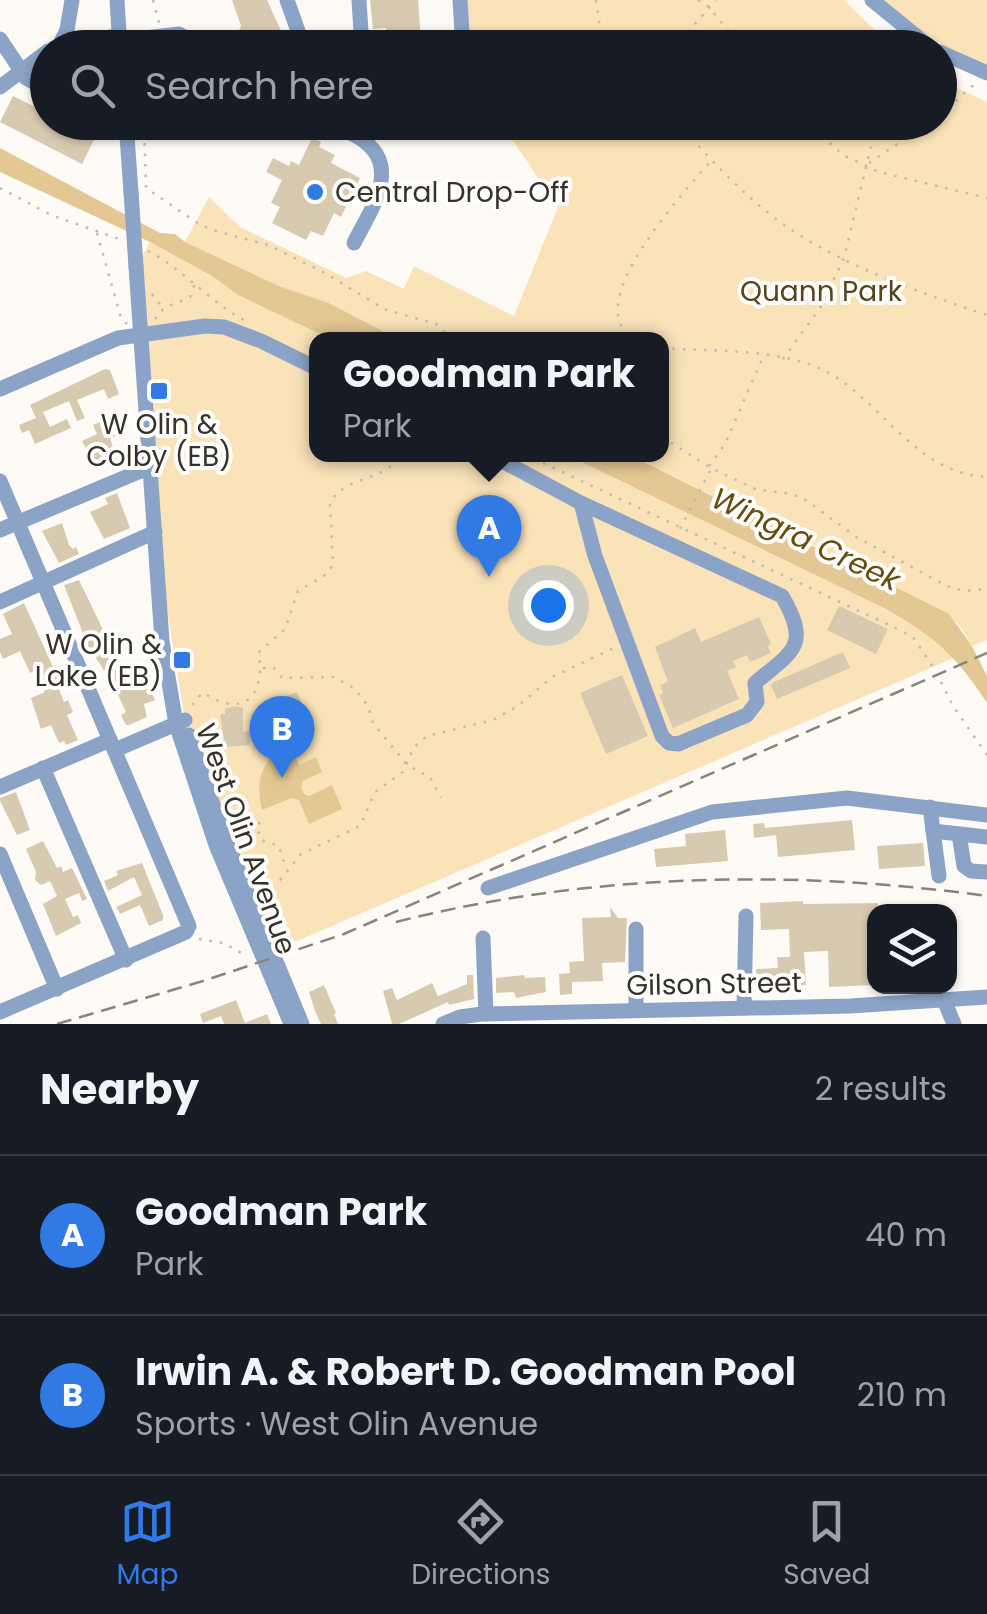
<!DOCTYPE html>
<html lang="en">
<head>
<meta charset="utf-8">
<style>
  :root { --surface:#171b24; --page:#20242c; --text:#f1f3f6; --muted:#9ea1a6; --line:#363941; --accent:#317ae6 }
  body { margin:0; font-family:Poppins,sans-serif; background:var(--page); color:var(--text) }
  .controls { position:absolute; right:30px; bottom:30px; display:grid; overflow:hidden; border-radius:20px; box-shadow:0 2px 8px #0004 }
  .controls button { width:90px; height:90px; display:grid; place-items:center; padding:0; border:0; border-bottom:2px solid var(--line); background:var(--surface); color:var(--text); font:50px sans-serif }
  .you { position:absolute; left:548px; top:605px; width:35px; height:35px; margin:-25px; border:8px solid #fff; border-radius:50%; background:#1a73e8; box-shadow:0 0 0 15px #1a73e833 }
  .badge { display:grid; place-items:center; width:65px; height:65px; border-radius:50%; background:var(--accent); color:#fff; font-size:32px; font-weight:700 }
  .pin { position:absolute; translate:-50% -82px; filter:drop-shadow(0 2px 5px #0008) }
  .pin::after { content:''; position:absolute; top:52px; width:35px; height:30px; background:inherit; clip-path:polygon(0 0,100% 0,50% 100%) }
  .popup { position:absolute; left:309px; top:332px; width:360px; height:130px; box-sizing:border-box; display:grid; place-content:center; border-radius:20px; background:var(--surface); filter:drop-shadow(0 2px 8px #0005); font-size:32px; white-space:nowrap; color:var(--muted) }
  .popup b { font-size:38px; color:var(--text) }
  .popup::after { content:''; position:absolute; left:50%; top:100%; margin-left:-20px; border:20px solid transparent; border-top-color:var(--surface) }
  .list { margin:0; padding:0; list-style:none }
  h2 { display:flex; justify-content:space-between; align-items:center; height:130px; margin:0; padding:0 40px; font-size:42px }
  h2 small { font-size:32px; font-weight:400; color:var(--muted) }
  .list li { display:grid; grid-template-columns:65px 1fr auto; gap:30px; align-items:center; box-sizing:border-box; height:160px; padding:0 40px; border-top:2px solid var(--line) }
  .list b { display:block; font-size:38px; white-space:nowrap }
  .list p { margin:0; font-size:32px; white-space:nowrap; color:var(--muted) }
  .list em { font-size:32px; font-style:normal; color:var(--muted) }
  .icon { flex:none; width:55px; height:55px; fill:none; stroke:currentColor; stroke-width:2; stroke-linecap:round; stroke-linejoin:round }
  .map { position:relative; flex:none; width:987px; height:1024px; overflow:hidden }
  .search { position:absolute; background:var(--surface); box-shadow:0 2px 8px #0004; left:30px; right:30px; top:30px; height:110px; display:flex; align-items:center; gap:25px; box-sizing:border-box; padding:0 35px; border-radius:55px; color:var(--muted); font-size:38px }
  .sheet { height:450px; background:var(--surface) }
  nav { display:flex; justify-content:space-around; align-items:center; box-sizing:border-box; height:140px; border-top:2px solid var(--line); background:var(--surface); font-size:28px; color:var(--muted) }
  nav a { display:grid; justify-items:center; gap:5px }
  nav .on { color:var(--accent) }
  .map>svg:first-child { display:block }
  .green { fill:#fae3b9 }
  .water { fill:#e4c894 }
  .building { fill:#d8cab0 }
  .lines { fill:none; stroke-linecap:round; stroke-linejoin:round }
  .path { stroke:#bfbbb4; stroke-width:2.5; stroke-dasharray:2.5 8; stroke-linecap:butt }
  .minor { stroke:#8ba3c7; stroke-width:15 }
  .rail { stroke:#88847c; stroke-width:2.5; stroke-dasharray:15 8; stroke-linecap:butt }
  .minor-bridge { stroke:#8ba3c7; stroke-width:15 }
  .poi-dot { fill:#317ae6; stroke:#fff; stroke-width:4 }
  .labels { text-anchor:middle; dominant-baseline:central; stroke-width:8; stroke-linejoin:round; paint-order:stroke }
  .poi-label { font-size:28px; fill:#373228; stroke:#fff; text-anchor:start }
  .park-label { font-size:28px; fill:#57431b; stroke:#fff }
  .street-label { font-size:28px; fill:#373228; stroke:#fff }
  .water-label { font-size:30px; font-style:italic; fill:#674c0c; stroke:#fff }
</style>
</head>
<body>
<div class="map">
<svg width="987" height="1024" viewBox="0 0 987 1024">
  <rect width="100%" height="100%" fill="#fefbf6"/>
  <g class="green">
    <polygon points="465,0 844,0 892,47 468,47"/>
    <path d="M878 0H987V67C946 49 912 29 878 0Z"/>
    <polygon points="940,80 987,102 987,640 972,646 959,624 864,570 630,455 662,454 662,340 398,339 329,303 279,286 185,242 209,197 240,227 346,278 366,271 404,289 414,266 514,316 558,207 501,123 940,122"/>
    <polygon points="150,242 212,276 238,295 330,339 316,340 316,454 567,455 886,609 922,631 956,657 276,950 192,744 185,720 157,549 136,267"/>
  </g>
  <g class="water">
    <polygon points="0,148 160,233 175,234 185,242 279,286 329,303 398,339 330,339 238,295 212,276 150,242 0,172"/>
    <path d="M567 455H630L949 614 972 646 987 676V703C954 653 937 639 886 609Z"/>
    <path d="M290 744 299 765 316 757 322 772 303 781 301 787 304 794 309 796 332 785 342 809 309 824 299 800 292 798 262 810C255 781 261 757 290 744Z"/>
  </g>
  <g class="building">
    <polygon points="232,0 267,0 283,35 279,37 283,48 215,48 212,39 239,30 241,26"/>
    <polygon points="370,0 418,0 421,41 387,43 386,28 373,29"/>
    <polygon points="13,96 48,113 48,122 65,122 95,138 82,164 0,122"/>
    <polygon points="312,138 321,142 319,147 335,155 331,163 360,178 341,217 334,213 323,236 311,231 306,240 272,223 280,207 271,203 282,180 266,172 273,158 289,166 291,161 299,165"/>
    <polygon points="105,369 110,370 119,394 108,399 104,389 77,400 85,418 77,421 69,401 43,412 50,427 67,419 71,428 35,444 29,430 22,433 19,425 36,418 30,405"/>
    <polygon points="108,419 115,436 110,438 117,460 106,464 103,458 93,462 82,441 97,434 93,425"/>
    <polygon points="117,493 130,528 104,539 90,512 108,504 105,498"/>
    <polygon points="62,523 69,545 73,549 76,547 79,554 59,563 42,531"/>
    <polygon points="79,580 107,638 104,639 117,667 122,665 132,688 147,682 155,700 144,704 147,717 129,725 126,725 121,715 126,712 113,684 88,646 64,585"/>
    <polygon points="24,603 59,680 56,682 64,702 68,700 73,712 67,715 78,740 66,745 64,741 59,743 51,725 41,729 31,698 45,692 36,670 30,673 20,651 3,659 0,652 0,639 12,634 3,614"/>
    <polygon points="839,606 888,629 876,654 827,630"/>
    <polygon points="759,617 771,644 768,646 771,653 750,662 747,655 733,661 736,667 727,671 739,699 673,728 659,695 663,693 660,685 668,682 655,647 695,628 701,642"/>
    <polygon points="843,652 850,668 777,699 771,685 774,682"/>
    <polygon points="622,675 648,736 606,754 580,693"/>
    <polygon points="297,692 304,709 264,726 257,709"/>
    <polygon points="235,706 243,708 243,732 250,731 250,745 225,747 220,714 225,714 225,709"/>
    <polygon points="16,792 30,830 17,835 0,801 0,798"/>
    <polygon points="852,820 855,850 778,857 776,835 754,838 753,824 764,823 765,828"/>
    <polygon points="725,830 728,861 656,867 654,849 686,846 685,834"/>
    <polygon points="43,841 57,868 61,866 63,872 72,868 87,899 82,901 79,893 65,899 73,917 78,915 81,923 56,936 43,904 57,896 50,881 41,885 35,880 36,872 26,849"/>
    <polygon points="923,843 925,866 879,869 877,846"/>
    <polygon points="142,863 163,915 163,920 149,926 140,905 120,914 116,907 142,895 134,877 108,891 104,881 118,875 116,871"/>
    <polygon points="803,901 803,904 878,903 878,912 874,912 874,985 829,987 828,951 804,952 806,985 756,987 756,969 778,968 777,957 790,957 789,929 761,930 760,903"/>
    <polygon points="610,907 618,918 627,918 625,962 602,963 603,981 572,982 572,994 560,995 559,974 570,973 569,962 584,961 582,918 611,917"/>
    <polygon points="467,975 473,975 474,999 449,1005 448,1002 399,1024 392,1024 383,991 392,988 397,1000 432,983 438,996 467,984"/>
    <polygon points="524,975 525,978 545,977 546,992 516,998 514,992 496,993 496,978"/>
    <polygon points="324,985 336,1013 334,1014 338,1024 321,1024 315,1011 309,992"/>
    <polygon points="236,1000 245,1023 267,1014 271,1024 224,1024 221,1016 203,1023 200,1014"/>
  </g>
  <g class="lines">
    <g class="path">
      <polyline points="153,0 159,23"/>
      <polyline points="596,0 601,36 608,48"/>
      <polyline points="698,0 709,7 742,48"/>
      <polyline points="674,48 716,0"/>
      <polyline points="940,115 978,81"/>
      <polyline points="144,122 146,188 196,222 212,230 268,245 325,273 384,309 436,324 454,340"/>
      <path d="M678 122C716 167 758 211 809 241 864 273 927 295 987 315"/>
      <polyline points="806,122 843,155 879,172 987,198"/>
      <polyline points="869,163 930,122"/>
      <polyline points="0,188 51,215 122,240"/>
      <polyline points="97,233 121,318 127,324"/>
      <path d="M148 251C185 270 210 303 246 321"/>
      <polyline points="152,294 162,307"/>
      <polyline points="155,319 164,308 190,297 195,283"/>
      <path d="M637 340C573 310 687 189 710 162"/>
      <path d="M662 348C716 352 788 347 836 377 887 411 920 474 987 477"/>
      <polyline points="783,359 820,308 844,258 877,122"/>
      <polyline points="662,437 711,468 755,489 792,494 807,501 858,538 947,586 964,591 987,589"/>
      <polyline points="524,454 891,626 913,637 933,667"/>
      <polyline points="709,466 725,444 763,357"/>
      <polyline points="680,529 711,469"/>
      <polyline points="263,668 274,668 282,678 334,677 355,689 368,706 373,723 407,765 430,777 441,798"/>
      <polyline points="941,682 953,706 987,755"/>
      <path d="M192 705 202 693C210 696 217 701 225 703 257 711 264 676 258 653L285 629 298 591 327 574 333 564 330 502C347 475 385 482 402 454"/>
      <polyline points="260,822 257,827 261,840 279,846 283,860 290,866"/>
      <polyline points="261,889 280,880 301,854 360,826 375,792 403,772 414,747 427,736 493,720 518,706 552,677 614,648"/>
      <polyline points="199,939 223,943 247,956"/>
    </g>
    <g class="minor">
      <polyline points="117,0 120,48"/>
      <polyline points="287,0 304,48"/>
      <polyline points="359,0 362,48"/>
      <polyline points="460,0 463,48"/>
      <polyline points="872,0 931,48"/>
      <polyline points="0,39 26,78 48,90"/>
      <polyline points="120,41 179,34 188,39 190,48"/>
      <polyline points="54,48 59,46 67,30 72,0"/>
      <polyline points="84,48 90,41 120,35"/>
      <polyline points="940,52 987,73"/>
      <polyline points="0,87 48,51"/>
      <polyline points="126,122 131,192"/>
      <path d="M328 122C339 128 354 133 364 141 402 169 369 212 354 243"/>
      <polyline points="136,267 162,641 176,724 216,845 291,1024"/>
      <polyline points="0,389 118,338 205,326 224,327 261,341 316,368"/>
      <path d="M489 454 581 503 782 596C811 646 793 651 755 683L757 702 747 715 678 744 669 743 662 736 595 556 581 503"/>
      <polyline points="0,481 189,926 186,932 0,1012"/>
      <polyline points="0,530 150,467"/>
      <polyline points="0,602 155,532"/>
      <polyline points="189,735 222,831 302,1024"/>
      <polyline points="115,750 185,720"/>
      <polyline points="43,768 126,960"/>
      <polyline points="0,787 110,740"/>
      <polyline points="930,807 939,876"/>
      <polyline points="933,831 987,837"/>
      <polyline points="959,834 964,866 971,871 987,872"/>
      <polyline points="0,854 57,989"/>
      <polyline points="488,888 712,812 847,798 987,815"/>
      <polyline points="636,929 636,1009"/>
      <polyline points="483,938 486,1014"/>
      <polyline points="944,1000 954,1024"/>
      <polyline points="744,1008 746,916"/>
      <polyline points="443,1024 460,1017 482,1014 850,1006 987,997"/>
    </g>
    <g class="rail">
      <path d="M396 922C589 873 791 869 987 896"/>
      <polyline points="57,1024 203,981 344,934 987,653"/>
    </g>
    <polyline class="minor-bridge" points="131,192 136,267"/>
  </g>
  <g class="poi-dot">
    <circle cx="315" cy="192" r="10"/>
    <rect x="149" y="381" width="20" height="20" rx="5"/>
    <rect x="172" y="650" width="20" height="20" rx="5"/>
  </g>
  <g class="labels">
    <g class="poi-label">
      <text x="335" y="192">Central Drop-Off</text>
      <text x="159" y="424" text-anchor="middle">W Olin &amp;<tspan x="159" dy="32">Colby (EB)</tspan></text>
      <text x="162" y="644" text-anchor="end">W Olin &amp;<tspan x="162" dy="32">Lake (EB)</tspan></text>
    </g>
    <g class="park-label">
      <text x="821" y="291">Quann Park</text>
    </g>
    <g class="street-label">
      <text transform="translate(246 839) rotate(70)">West Olin Avenue</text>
      <text transform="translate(714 984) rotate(-1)">Gilson Street</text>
    </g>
    <g class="water-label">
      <text transform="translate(806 539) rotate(25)">Wingra Creek</text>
    </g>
  </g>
</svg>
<div class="controls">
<button><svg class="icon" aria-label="layers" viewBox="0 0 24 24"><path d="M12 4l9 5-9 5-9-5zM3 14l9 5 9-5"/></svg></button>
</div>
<div class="you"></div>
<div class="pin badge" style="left:489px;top:577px">A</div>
<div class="popup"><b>Goodman Park</b>Park</div>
<div class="pin badge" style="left:282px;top:778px">B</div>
<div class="search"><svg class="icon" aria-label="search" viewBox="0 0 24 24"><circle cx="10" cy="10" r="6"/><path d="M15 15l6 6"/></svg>Search here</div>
</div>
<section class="sheet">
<h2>Nearby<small>2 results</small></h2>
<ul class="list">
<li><span class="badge">A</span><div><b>Goodman Park</b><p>Park</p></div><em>40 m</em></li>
<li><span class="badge">B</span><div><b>Irwin A. &amp; Robert D. Goodman Pool</b><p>Sports · West Olin Avenue</p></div><em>210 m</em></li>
</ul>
</section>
<nav>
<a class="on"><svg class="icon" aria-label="map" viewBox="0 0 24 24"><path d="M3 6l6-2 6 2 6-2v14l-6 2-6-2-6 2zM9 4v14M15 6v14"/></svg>Map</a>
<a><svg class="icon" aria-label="directions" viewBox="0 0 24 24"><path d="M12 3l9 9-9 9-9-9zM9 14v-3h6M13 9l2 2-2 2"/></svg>Directions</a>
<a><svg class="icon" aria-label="saved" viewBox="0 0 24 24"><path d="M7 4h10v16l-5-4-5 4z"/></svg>Saved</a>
</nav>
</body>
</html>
